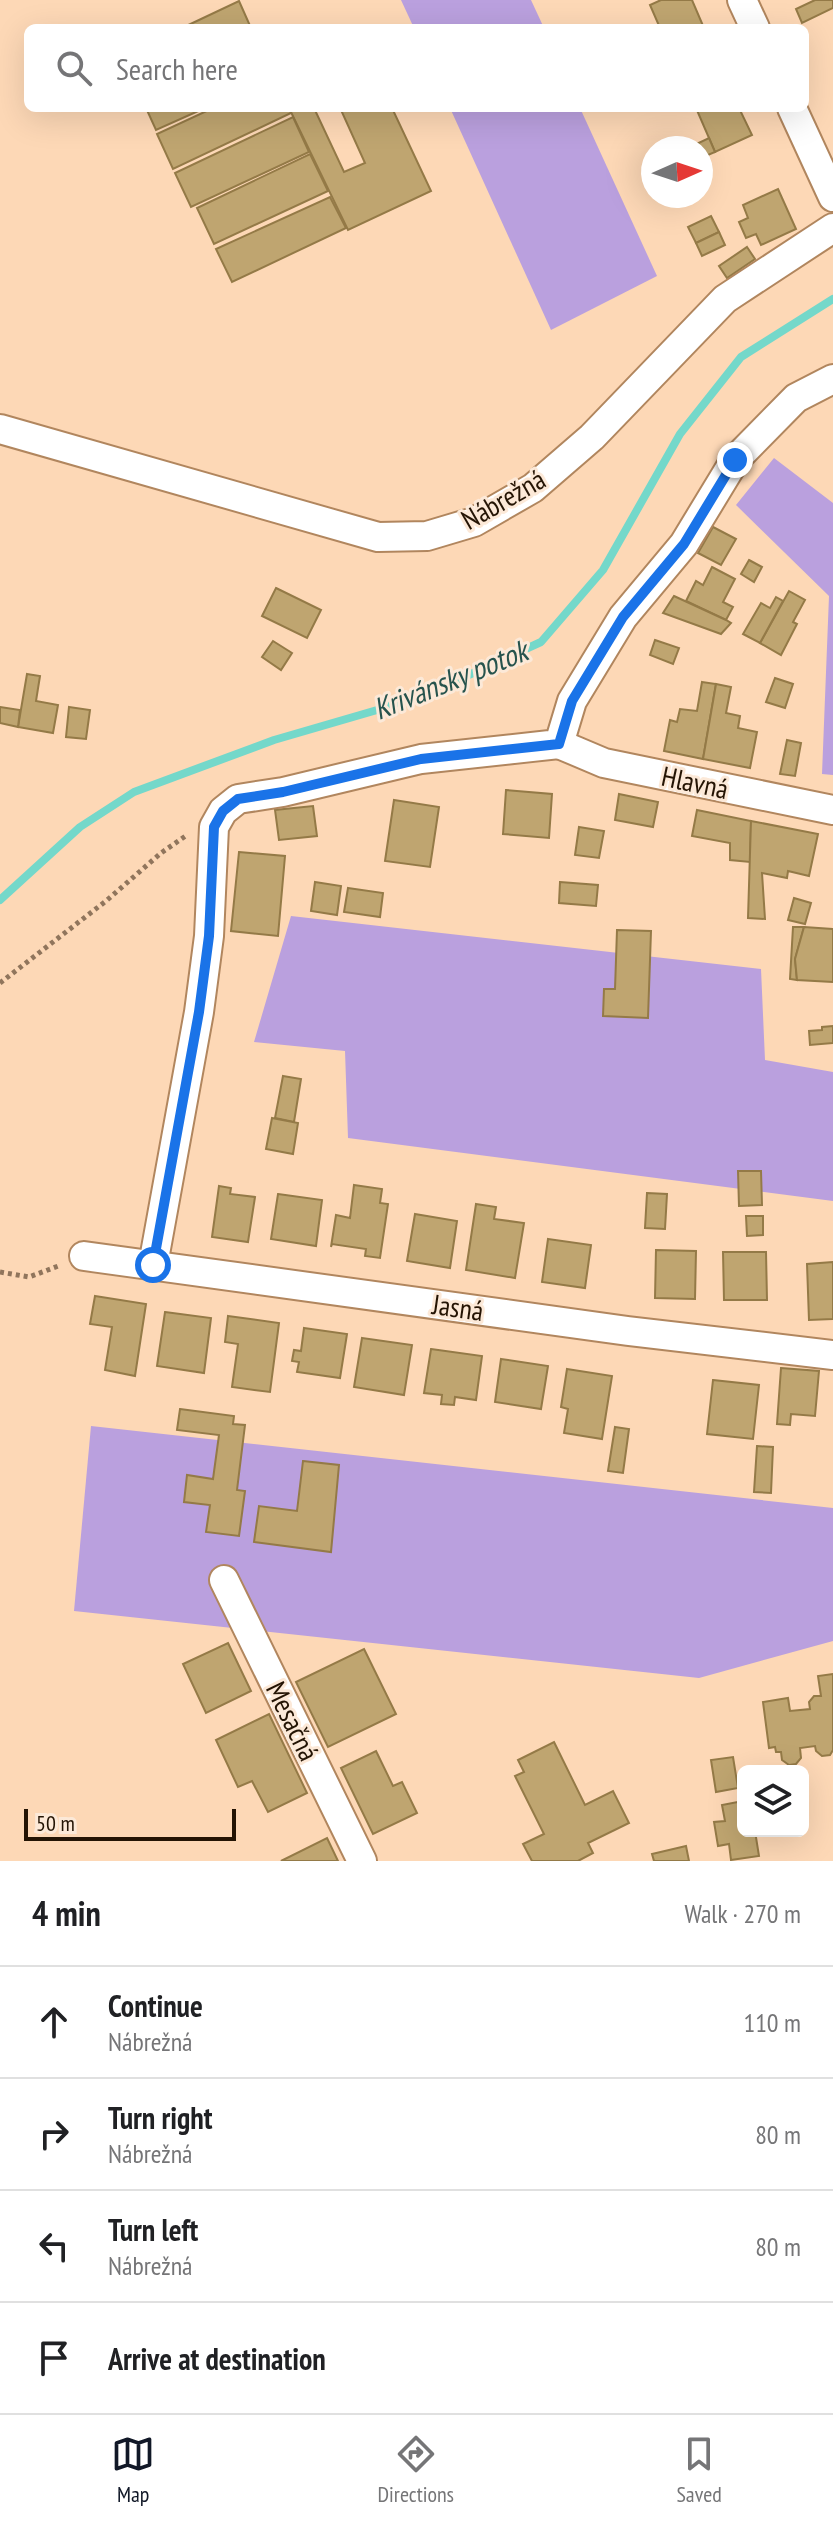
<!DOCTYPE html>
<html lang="en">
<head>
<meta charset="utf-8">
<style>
  :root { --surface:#fff; --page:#f6f6f6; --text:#202124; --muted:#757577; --line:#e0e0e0; --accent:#111827 }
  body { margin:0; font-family:"PT Sans Narrow",sans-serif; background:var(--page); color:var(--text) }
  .controls { position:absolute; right:24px; bottom:24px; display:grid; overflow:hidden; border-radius:12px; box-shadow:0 8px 32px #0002 }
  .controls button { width:72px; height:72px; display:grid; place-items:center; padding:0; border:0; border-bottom:2px solid var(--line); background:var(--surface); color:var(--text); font:40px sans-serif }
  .compass { position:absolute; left:641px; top:136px; width:72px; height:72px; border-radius:50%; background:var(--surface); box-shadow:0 8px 32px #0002; rotate:87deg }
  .scale { position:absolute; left:24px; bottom:20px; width:212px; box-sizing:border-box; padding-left:8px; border:4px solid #241404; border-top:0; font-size:22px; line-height:28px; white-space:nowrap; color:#241404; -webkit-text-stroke:6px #fce9d8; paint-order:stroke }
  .stop { position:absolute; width:24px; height:24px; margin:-18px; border:6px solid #1a73e8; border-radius:50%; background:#fff }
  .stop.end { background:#1a73e8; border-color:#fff; box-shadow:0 2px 8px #0008 }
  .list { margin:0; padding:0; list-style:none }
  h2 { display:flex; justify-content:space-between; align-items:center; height:104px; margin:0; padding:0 32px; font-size:34px }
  h2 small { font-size:26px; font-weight:400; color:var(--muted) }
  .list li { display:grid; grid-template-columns:52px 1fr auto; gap:24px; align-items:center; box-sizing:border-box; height:112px; padding:0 32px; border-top:2px solid var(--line) }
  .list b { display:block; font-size:30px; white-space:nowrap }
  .list p { margin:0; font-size:26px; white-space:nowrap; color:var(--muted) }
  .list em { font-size:26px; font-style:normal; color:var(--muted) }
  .icon { flex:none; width:44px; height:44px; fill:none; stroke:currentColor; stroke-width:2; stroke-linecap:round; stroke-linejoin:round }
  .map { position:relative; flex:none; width:833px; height:1861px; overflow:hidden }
  .search { position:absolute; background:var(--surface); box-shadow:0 8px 32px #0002; left:24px; right:24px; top:24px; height:88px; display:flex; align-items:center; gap:20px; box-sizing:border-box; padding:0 28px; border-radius:12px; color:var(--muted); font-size:30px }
  .sheet { height:552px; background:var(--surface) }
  nav { display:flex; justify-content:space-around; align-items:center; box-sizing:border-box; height:112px; border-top:2px solid var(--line); background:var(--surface); font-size:22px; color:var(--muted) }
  nav a { display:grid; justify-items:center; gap:4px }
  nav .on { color:var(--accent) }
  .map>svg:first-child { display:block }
  .green { fill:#baa0de }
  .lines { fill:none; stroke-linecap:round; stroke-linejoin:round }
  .stream { stroke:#74d8ca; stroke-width:8 }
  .building { fill:#bfa570; stroke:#947a47; stroke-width:2 }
  .street-casing { stroke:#b1865e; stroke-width:32 }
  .path { stroke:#90755c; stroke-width:5; stroke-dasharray:4 4; stroke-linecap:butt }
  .street { stroke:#fff; stroke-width:28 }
  .route { stroke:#1a73e8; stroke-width:10 }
  .labels { text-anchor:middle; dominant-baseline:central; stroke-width:6; stroke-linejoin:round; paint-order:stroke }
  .street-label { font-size:28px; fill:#241404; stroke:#fce9d8 }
  .water-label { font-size:30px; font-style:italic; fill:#26534d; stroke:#fce9d8 }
</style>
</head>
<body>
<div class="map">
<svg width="833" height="1861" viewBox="0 0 833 1861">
  <rect width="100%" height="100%" fill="#fdd8b6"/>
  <g class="green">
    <polygon points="401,0 531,0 544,28 414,28"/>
    <polygon points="450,108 580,108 657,276 551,330"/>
    <polygon points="774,458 833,503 833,775 822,774 829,596 736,505"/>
    <polygon points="291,916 761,969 765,1060 833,1072 833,1201 348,1138 345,1051 254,1042"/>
    <polygon points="91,1426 833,1508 833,1641 699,1678 74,1611"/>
  </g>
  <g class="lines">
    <polyline class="stream" points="0,900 80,827 134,792 274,740 384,708 460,679 541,642 603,570 680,434 741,357 833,299"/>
  </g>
  <g class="building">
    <polygon points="661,0 692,0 704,28 660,28 650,5"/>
    <polygon points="815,0 833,0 833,8 802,23 796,9"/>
    <polygon points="239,1 251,28 182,28"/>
    <polygon points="146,108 205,108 156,130"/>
    <polygon points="213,108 289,108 291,113 173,169 157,134"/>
    <polygon points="289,108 314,108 344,172 365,163 341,110 392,108 431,191 348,230"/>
    <polygon points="696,108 739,108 752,135 715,152"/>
    <polygon points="293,117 309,152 191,207 175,173"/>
    <polygon points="709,138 715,152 701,158 701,148 688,148"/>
    <polygon points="310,154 328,191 214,244 197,208"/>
    <polygon points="778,189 796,229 761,245 756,234 746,238 739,222 748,218 743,205"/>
    <polygon points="330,197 346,228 232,282 216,249"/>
    <polygon points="711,216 719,232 696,243 688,227"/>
    <polygon points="719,232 725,245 702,256 696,243"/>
    <polygon points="747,247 755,259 727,278 719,266"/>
    <polygon points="713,527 736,539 721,565 698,553"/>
    <polygon points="749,560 762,567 754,582 741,574"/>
    <polygon points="712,567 735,579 723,602 733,607 726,620 686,601 696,581 703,585"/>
    <polygon points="276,588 321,610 307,638 262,616"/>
    <polygon points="789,591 805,600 793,622 797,624 781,655 760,643"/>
    <polygon points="674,596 726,620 731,623 721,634 663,613"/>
    <polygon points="776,597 783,601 760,643 743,634 761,603 770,608"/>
    <polygon points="655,640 679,648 673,664 650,655"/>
    <polygon points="273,641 292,653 281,670 262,657"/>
    <polygon points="27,674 40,676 36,701 58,705 53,733 18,727"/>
    <polygon points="775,678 793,684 785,708 766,702"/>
    <polygon points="702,682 716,684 703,759 664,751 670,720 677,722 680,709 697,711"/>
    <polygon points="716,684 731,687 726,713 740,716 738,728 757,732 750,768 703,759"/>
    <polygon points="0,707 20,710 18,727 0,723"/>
    <polygon points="69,707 90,710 86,739 66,737"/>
    <polygon points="787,740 801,743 795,776 780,774"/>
    <polygon points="506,790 552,794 549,838 503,834"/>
    <polygon points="619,794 658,802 653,827 615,820"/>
    <polygon points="394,800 439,807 430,867 385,861"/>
    <polygon points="313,806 317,836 279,840 275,810"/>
    <polygon points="697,810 751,821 750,862 730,860 730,843 692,836"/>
    <polygon points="751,821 818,834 809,876 788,871 787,878 762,873 765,919 748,918"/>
    <polygon points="579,827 604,831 599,858 575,855"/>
    <polygon points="239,852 285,856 278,936 231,931"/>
    <polygon points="315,882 341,886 337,915 311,911"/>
    <polygon points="560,882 598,885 596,906 559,903"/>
    <polygon points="348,888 383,893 380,917 344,912"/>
    <polygon points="794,898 811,903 805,924 788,920"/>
    <polygon points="793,927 804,927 795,959 797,980 790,979"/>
    <polygon points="804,927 833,929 833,982 797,980 795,959"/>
    <polygon points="617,930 651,931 648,1018 603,1016 604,989 615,989"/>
    <polygon points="833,1026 833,1043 810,1045 809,1031 822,1030 822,1027"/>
    <polygon points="283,1076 301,1079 294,1122 275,1118"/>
    <polygon points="272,1118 298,1123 293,1154 266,1149"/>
    <polygon points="738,1171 761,1171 762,1205 739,1206"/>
    <polygon points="354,1185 382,1189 380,1203 388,1204 380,1258 365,1256 366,1249 332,1244 331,1247 336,1215 350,1218"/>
    <polygon points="219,1186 231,1188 230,1194 255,1197 248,1242 212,1237"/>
    <polygon points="647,1193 667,1194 665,1229 645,1228"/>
    <polygon points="278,1194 322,1200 316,1246 271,1239"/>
    <polygon points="476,1204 496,1207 494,1219 524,1223 515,1278 466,1270"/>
    <polygon points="415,1214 457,1221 450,1268 407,1261"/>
    <polygon points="746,1216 763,1216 763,1235 747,1236"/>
    <polygon points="548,1239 591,1245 585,1288 542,1282"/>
    <polygon points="656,1250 696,1251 695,1299 655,1298"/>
    <polygon points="723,1252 766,1252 767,1300 724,1300"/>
    <polygon points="833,1262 833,1319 809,1320 807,1264"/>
    <polygon points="95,1296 146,1304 135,1376 105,1370 112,1327 90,1324"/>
    <polygon points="165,1312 211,1318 204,1373 157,1366"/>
    <polygon points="228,1316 279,1323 270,1392 232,1387 238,1344 225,1342"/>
    <polygon points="304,1328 347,1334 340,1378 297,1372 299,1362 292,1361 294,1350 301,1351"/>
    <polygon points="362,1338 412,1345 404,1395 354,1387"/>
    <polygon points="431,1349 482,1356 476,1400 455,1397 454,1405 441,1404 442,1395 424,1393"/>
    <polygon points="501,1359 548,1366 541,1409 495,1402"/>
    <polygon points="781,1368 819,1371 815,1416 791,1414 790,1425 777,1424"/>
    <polygon points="567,1369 612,1376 602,1439 564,1433 568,1409 561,1407"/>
    <polygon points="713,1380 759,1385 753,1439 707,1434"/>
    <polygon points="180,1409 234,1416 233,1424 245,1425 237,1490 245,1491 239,1536 206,1532 210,1505 184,1502 187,1475 213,1479 219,1435 177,1430"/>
    <polygon points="615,1427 629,1429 623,1473 608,1471"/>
    <polygon points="757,1446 773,1447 771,1493 754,1492"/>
    <polygon points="303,1461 339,1465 331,1552 254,1542 259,1506 297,1511"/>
    <polygon points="228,1643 251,1691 206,1713 183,1664"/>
    <polygon points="364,1649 396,1714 328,1747 296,1682"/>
    <polygon points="833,1674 833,1750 830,1755 822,1756 816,1751 815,1746 800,1748 801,1758 796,1764 789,1765 782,1760 781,1752 776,1752 775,1747 769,1748 763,1702 788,1698 790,1711 810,1709 809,1702 814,1696 821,1696 818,1676"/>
    <polygon points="269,1714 307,1793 268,1812 252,1781 238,1787 216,1740"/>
    <polygon points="554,1742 585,1805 613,1791 629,1823 588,1843 593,1853 578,1861 532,1861 523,1844 544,1834 515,1776 524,1772 518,1760"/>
    <polygon points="376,1751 393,1786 402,1782 417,1813 373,1834 341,1768"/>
    <polygon points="733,1757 738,1788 716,1792 711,1760"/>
    <polygon points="743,1801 743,1831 755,1831 759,1856 731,1860 729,1844 718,1846 714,1822 725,1821 722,1805"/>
    <polygon points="327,1838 338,1861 281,1861"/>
    <polygon points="686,1846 689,1861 654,1861 652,1854"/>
  </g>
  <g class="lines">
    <defs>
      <g id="street">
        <polyline points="742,0 755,28"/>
        <polyline points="792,108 833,197"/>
        <polyline points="0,429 378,537 427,536 474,522 533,488 592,437 725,299 833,228"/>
        <polyline points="559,744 604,763 833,810"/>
        <polyline points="84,1256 628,1331 833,1355"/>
        <polyline points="153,1265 199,1012 209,936 214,827 223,811 238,799 283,792 421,759 559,744 572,701 623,617 684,544 735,460 796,398 833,379"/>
        <polyline points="224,1580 362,1861"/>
      </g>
    </defs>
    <use href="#street" class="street-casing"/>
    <g class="path">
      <polyline points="0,983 106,901 161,853 187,835"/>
      <polyline points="0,1272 29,1277 61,1265"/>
    </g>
    <use href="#street" class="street"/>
  </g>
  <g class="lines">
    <polyline class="route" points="153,1265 199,1012 209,936 214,827 223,811 238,799 283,792 421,759 559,744 572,701 623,617 684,544 735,460"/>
  </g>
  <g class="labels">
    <g class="street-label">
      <text transform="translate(503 499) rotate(-30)">Nábrežná</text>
      <text transform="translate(695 782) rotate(12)">Hlavná</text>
      <text transform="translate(458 1307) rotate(8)">Jasná</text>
      <text transform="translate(293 1721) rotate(64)">Mesačná</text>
    </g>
    <g class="water-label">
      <text transform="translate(450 679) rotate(-22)">Krivánsky potok</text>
    </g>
  </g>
</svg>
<div class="controls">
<button><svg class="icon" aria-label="layers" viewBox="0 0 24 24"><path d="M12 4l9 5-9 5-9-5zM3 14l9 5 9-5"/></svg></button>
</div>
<svg class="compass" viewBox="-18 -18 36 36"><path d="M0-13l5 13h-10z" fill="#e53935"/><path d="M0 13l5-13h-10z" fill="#757577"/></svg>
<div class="scale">50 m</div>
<div class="stop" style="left:153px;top:1265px"></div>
<div class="stop end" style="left:735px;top:460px"></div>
<div class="search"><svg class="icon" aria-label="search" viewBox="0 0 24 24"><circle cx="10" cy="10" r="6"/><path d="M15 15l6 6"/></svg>Search here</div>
</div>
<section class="sheet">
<h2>4 min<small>Walk · 270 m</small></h2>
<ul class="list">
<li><svg class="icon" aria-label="ahead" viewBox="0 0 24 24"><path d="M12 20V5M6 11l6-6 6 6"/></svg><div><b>Continue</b><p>Nábrežná</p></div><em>110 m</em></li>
<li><svg class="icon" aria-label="right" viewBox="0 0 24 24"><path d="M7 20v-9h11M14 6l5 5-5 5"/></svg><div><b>Turn right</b><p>Nábrežná</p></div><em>80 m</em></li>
<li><svg class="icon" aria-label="left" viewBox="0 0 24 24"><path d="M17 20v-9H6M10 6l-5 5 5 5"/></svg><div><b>Turn left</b><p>Nábrežná</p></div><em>80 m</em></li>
<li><svg class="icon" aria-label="arrive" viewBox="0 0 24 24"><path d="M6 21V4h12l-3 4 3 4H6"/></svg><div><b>Arrive at destination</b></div></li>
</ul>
</section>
<nav>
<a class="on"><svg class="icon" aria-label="map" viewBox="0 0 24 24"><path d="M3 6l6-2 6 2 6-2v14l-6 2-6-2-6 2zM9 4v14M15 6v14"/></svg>Map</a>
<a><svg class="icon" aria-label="directions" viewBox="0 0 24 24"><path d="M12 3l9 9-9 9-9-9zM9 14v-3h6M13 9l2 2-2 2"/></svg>Directions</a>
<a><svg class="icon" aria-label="saved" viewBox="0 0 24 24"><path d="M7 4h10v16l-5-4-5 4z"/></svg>Saved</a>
</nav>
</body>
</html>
